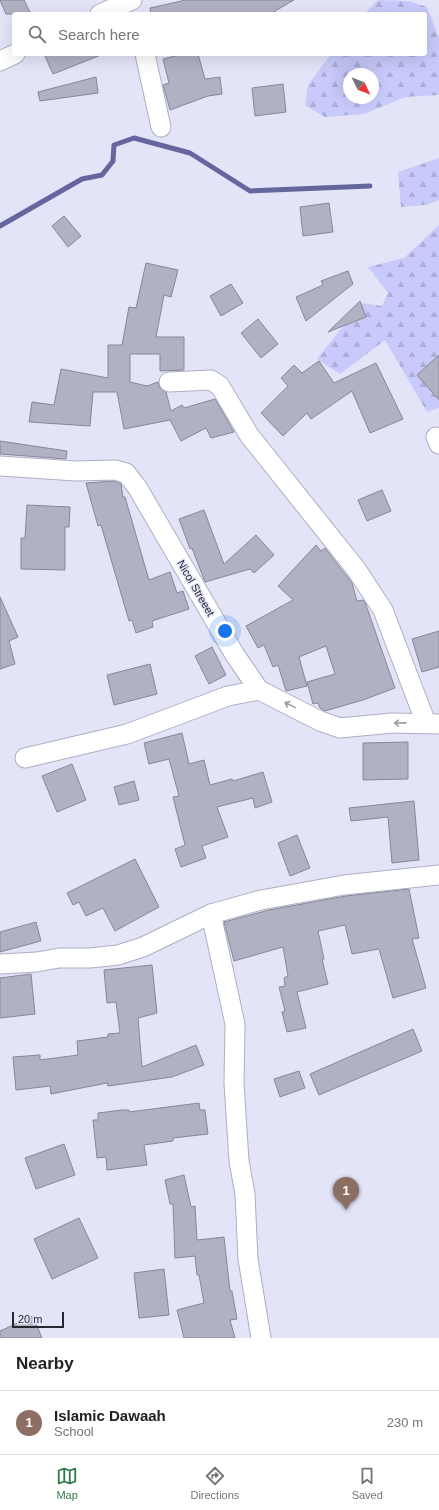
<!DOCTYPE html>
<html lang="en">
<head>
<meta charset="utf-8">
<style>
  :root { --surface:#fff; --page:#f2f2f2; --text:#202124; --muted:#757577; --line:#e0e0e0; --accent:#2f7c4b }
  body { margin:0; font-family:Helvetica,sans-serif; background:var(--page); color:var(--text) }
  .compass { position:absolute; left:343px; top:68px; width:36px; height:36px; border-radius:50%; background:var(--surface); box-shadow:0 4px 16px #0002; rotate:133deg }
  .scale { position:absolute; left:12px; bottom:10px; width:52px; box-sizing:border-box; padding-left:4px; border:2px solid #27282f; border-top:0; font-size:11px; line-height:14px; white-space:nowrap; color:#27282f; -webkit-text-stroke:3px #e3e4f8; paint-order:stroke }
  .you { position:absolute; left:225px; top:631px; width:14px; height:14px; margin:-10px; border:3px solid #fff; border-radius:50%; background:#1a73e8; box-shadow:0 0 0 6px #1a73e833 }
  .badge { display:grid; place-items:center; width:26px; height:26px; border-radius:50%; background:var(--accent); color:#fff; font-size:13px; font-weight:700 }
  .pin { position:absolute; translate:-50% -33px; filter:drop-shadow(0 1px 2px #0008) }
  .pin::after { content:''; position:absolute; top:21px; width:14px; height:12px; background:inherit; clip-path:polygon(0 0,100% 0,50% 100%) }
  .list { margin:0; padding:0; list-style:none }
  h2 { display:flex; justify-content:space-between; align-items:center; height:52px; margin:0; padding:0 16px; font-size:17px }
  h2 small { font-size:13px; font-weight:400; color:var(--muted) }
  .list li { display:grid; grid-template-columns:26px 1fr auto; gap:12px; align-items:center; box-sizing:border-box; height:64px; padding:0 16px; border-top:1px solid var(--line) }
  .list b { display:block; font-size:15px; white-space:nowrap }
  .list p { margin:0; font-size:13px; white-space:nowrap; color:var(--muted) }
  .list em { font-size:13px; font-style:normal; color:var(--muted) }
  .icon { flex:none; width:22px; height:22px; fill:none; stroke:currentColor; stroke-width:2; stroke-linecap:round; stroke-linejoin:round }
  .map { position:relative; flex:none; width:439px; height:1338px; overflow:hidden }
  .search { position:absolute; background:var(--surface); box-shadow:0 4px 16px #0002; left:12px; right:12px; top:12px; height:44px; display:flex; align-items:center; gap:10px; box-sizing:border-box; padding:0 14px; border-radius:4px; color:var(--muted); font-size:15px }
  .sheet { height:116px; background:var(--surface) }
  nav { display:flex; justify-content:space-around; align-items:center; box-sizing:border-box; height:56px; border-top:1px solid var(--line); background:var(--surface); font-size:11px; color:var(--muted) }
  nav a { display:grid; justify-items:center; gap:2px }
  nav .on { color:var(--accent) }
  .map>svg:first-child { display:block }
  .forest { fill:url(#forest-firs); fill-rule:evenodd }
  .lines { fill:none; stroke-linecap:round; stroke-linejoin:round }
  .stream { stroke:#65669d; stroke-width:5 }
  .building { fill:#b0b2c4; stroke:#868799 }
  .minor-casing { stroke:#aeafc2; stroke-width:21 }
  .minor { stroke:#fff; stroke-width:19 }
  .oneway { stroke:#9e9ea1 }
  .labels { text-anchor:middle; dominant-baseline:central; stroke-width:3; stroke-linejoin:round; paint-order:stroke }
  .street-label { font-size:11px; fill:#27282f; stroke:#e3e4f8 }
</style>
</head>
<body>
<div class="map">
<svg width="439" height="1338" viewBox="0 0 439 1338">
  <defs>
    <pattern id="forest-firs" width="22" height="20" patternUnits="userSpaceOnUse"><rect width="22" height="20" fill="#c7cafa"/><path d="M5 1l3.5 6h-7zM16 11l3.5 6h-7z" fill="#abaed7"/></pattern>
  </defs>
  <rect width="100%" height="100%" fill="#e3e4f8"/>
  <g class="forest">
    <path d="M378 0 408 1 427 7 439 38V95L405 97 364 114 325 117 305 105 308 85 331 54H425V14H364ZM349 74H373V98H349Z"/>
    <polygon points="439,158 439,200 426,205 401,207 398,172"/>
    <polygon points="439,225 439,408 427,412 385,340 340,374 317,359 362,303 382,306 388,293 368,267 404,258"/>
  </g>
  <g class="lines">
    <polyline class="stream" points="0,226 82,179 102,175 113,161 114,145 134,138 190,153 250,191 370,186"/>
  </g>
  <g class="building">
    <polygon points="0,0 24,0 31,14 6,14"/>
    <polygon points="186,0 294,0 270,14 151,14 150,8"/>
    <polygon points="44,54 101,54 101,55 53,74"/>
    <polygon points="183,54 198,54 205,79 220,77 222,94 208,96 170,110 163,85 169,83 163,59"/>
    <polygon points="96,77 98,93 40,101 38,92"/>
    <polygon points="283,84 286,112 255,116 252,88"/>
    <polygon points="329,203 333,232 303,236 300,207"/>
    <polygon points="64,216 81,236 68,247 52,226"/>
    <polygon points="146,263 178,270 171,297 164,295 156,337 184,337 184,370 160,371 160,354 130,354 130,382 147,386 158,382 160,388 166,392 171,411 182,405 184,408 215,399 234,432 211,438 206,428 181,441 170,420 124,429 117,392 93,392 90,426 29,422 32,402 54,405 61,369 108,378 108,345 122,345 129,307 136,308"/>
    <polygon points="348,271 353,284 306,321 296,297 323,285 321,281"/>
    <polygon points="231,284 243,303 221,316 210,296"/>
    <polygon points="360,301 366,317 328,332"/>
    <polygon points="258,319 278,344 261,358 241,333"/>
    <polygon points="439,355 439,400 417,375"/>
    <polygon points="319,361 334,383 376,363 403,419 370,433 352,391 311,419 307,413 283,436 261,413 288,386 281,378 294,365 302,373"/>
    <polygon points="0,441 67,451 66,459 0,454"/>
    <polygon points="114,481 121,484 123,497 125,497 149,580 170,572 177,593 183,591 189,609 152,621 153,627 136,633 132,620 129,621 101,525 98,526 86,483"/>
    <polygon points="382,490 391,511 367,521 358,500"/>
    <polygon points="27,505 70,507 69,527 65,527 65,570 21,569 21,538 25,538"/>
    <polygon points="204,510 224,564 256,535 274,555 254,573 250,569 205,582 192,548 190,549 179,519"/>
    <polygon points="316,545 321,551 325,548 352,583 357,601 363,600 365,602 395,688 363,700 325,711 320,708 318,703 313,704 307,682 335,674 326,646 299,657 307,686 286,691 278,665 273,667 264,645 258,648 246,626 293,600 278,586"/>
    <polygon points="0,597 18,637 9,641 15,664 0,669"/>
    <polygon points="439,631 439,667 422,672 412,639"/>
    <polygon points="212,647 226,675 209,684 195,656"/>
    <polygon points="150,664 157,694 114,705 107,675"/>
    <polygon points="182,733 189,764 204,760 210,785 232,779 233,781 263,772 272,802 255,808 253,798 217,807 228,837 202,846 206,858 181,867 175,849 185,845 173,797 179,796 169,759 149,764 144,743"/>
    <polygon points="408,742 408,779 363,780 363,743"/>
    <polygon points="72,764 86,800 57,812 42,776"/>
    <polygon points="134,781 139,800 119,805 114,787"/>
    <polygon points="414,801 419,860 392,863 388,817 351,821 349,808"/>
    <polygon points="297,835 310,868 290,876 278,843"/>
    <polygon points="135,859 159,907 115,931 103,908 86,916 79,902 73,905 67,893"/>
    <polygon points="409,889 419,938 412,939 426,988 393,998 379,949 352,954 345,925 318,931 324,959 322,959 328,984 297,992 306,1028 287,1032 282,1012 285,1011 279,987 285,986 284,978 288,976 283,947 234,961 224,922 269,910 346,896"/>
    <polygon points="36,922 41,941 0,952 0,932"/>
    <polygon points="152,965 157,1013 138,1018 142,1067 196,1045 204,1065 172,1077 108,1086 107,1083 51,1094 50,1086 16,1090 13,1057 40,1055 40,1060 78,1055 77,1041 108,1037 108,1034 120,1033 116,1002 107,1003 104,970"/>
    <polygon points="31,974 35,1014 0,1018 0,978"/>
    <polygon points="413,1029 422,1051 319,1095 310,1074"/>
    <polygon points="299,1071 305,1088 280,1097 274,1079"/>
    <polygon points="199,1103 200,1110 205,1110 208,1134 173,1138 173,1141 144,1145 147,1165 107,1170 106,1157 97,1158 93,1120 98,1120 98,1113 122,1110 129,1110 129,1112"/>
    <polygon points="64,1144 75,1175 36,1189 25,1158"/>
    <polygon points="184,1175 191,1207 195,1206 197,1240 224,1237 230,1291 232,1291 237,1319 230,1320 235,1338 184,1338 177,1310 204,1303 199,1275 197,1275 195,1256 175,1258 173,1204 170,1204 165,1180"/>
    <polygon points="79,1218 98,1258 52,1279 34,1239"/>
    <polygon points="164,1269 169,1315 139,1318 134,1273"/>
    <polygon points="33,1316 42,1338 0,1338 0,1331"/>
  </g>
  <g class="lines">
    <defs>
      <g id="minor">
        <polyline points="100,14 132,0"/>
        <polyline points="145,54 161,127"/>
        <polyline points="0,61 15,54"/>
        <polyline points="169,382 211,380 220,386 249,435 356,569 383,610 426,723"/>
        <polyline points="436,437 439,444"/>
        <polyline points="0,466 76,471 115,470 126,473 137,487 235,655 259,690 320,721 340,728 392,723 439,724"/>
        <polyline points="25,758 127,734 228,696 259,690"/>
        <polyline points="211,914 235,1024 234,1083 239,1161 245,1194 248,1259 261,1338"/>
        <polyline points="0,964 37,962 59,958 90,958 118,955 143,947 211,914 261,900 344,885 439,875"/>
      </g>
    </defs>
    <use href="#minor" class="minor-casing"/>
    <use href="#minor" class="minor"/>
  </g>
  <defs><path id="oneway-shaft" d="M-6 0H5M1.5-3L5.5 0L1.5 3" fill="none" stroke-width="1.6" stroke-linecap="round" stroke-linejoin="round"/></defs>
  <g class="oneway">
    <use href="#oneway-shaft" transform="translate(290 705) rotate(-154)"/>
    <use href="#oneway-shaft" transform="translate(400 723) rotate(179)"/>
  </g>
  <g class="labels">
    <g class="street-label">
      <text transform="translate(196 588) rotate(60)">Nicol Streeet</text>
    </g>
  </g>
</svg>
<svg class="compass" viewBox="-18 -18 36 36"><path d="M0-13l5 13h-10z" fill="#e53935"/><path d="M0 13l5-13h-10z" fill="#757577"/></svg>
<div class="scale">20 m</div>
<div class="you"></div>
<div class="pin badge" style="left:346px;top:1210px;background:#8d6e63">1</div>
<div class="search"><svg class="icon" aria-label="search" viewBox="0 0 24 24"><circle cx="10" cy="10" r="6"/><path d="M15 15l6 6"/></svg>Search here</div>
</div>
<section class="sheet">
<h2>Nearby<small></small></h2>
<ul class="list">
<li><span class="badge" style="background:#8d6e63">1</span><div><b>Islamic Dawaah</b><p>School</p></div><em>230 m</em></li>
</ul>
</section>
<nav>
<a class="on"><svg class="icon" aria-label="map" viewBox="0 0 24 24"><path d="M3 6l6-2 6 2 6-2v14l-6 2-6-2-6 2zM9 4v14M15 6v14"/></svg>Map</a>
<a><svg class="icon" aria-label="directions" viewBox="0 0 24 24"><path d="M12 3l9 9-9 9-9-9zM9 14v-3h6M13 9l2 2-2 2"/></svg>Directions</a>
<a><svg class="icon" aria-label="saved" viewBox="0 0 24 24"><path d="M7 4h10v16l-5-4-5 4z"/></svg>Saved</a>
</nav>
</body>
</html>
